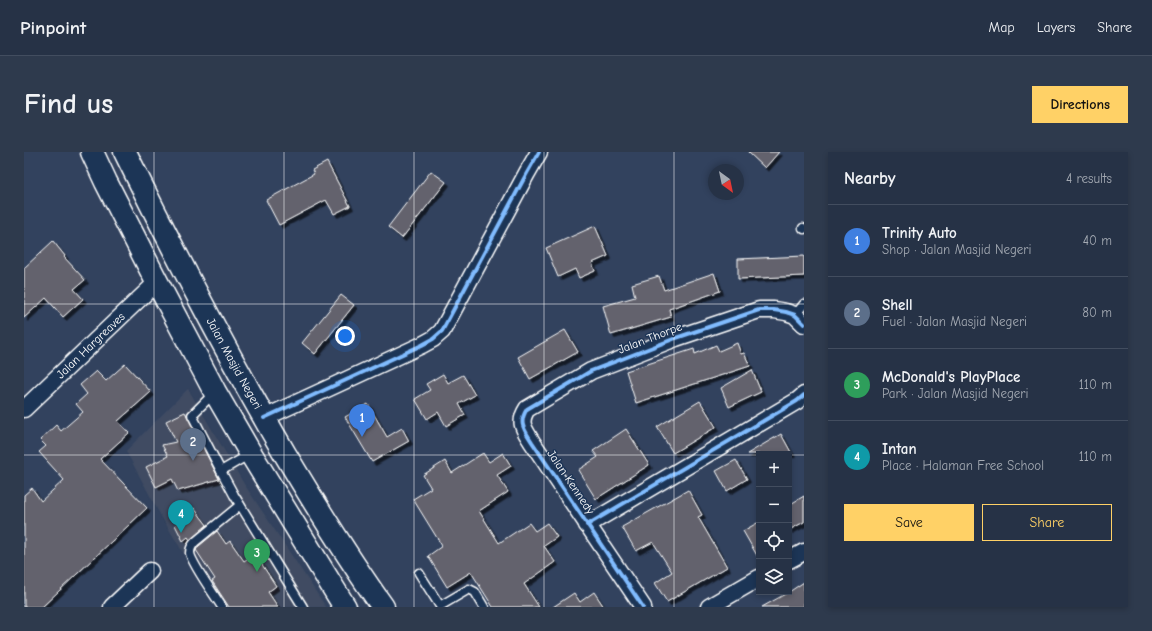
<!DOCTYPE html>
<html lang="en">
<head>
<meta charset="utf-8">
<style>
  :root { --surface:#263246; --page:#2e3a4d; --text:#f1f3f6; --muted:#a4aab3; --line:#424d5f; --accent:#ffd166 }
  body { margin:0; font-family:"Comic Neue",sans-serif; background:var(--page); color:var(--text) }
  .controls { position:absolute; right:12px; bottom:12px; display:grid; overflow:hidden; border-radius:0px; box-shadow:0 2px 6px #0003 }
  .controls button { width:36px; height:36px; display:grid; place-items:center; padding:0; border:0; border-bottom:1px solid var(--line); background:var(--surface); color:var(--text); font:20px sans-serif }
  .compass { position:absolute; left:684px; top:12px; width:36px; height:36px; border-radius:50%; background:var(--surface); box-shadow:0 2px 6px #0003; rotate:147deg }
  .you { position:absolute; left:321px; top:184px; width:14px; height:14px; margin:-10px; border:3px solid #fff; border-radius:50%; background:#1a73e8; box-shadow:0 0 0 6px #1a73e833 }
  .badge { display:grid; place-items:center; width:26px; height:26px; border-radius:50%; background:var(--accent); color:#fff; font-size:13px; font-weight:700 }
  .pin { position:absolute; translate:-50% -33px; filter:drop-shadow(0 1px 2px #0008) }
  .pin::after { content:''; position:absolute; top:21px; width:14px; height:12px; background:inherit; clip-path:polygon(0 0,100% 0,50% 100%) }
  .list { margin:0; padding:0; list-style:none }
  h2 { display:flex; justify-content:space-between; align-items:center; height:52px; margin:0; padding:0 16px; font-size:17px }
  h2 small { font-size:13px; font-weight:400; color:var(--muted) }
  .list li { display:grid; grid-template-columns:26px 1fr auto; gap:12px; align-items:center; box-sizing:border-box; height:72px; padding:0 16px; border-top:1px solid var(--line) }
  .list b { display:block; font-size:15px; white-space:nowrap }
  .list p { margin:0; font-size:13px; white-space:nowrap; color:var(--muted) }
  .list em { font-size:13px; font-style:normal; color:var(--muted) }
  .actions { display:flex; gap:8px; padding:12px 16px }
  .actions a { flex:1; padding:9px 0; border:1px solid var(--accent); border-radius:0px; text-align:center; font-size:14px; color:var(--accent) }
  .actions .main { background:var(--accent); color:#111 }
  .icon { flex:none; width:22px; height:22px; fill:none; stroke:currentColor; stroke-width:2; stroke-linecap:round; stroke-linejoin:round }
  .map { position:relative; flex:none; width:780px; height:455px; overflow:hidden; border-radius:0px }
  header { display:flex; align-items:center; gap:24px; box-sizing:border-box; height:56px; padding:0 20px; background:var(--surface); border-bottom:1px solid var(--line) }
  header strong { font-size:19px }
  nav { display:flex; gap:22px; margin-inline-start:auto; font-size:14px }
  .intro { display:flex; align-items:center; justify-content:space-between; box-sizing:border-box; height:96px; padding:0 24px }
  h1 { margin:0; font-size:28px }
  .button { padding:10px 18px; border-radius:0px; background:var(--accent); color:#111; font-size:14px; font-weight:700 }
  main { display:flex; gap:24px; padding:0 24px }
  aside { flex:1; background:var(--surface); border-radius:0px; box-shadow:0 2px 6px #0003 }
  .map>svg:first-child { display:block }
  .built { fill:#414c62 }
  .building { fill:#63626d; stroke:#fff; filter:url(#shadow) }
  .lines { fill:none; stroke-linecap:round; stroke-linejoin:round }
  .service-casing { stroke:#fff; stroke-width:11 }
  .minor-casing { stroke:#fff; stroke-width:19 }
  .trunk-casing { stroke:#fff; stroke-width:25 }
  .service { stroke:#1d3557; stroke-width:8 }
  .minor { stroke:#1d3557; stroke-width:16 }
  .trunk { stroke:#1d3557; stroke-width:22 }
  .cycleway-casing { stroke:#1d3557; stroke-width:6 }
  .cycleway { stroke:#80bcff; stroke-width:4 }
  .grid { fill:none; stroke:#fff; stroke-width:1; stroke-opacity:0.55 }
  .labels { text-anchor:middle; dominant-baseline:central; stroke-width:3; stroke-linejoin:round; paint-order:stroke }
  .street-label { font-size:12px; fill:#fff; stroke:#1d3557 }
</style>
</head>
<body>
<header>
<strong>Pinpoint</strong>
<nav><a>Map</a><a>Layers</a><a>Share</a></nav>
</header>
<div class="intro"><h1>Find us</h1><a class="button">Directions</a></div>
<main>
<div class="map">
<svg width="780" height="455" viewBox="0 0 780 455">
  <defs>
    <filter id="shadow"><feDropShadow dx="3.5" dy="3.5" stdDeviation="0" flood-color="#0009"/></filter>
  </defs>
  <rect width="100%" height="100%" fill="#32425e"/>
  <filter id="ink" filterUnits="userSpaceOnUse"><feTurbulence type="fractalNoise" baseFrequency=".025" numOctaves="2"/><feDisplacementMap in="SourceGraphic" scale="8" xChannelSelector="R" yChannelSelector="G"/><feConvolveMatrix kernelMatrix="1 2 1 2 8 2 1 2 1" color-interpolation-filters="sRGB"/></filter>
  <g filter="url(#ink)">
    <polygon class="built" points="164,237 220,332 302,455 192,455 137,364 102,299"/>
    <g class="building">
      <polygon points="724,0 755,0 741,16"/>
      <polygon points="303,10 326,54 310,62 302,48 255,73 242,48 290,22 288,18"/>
      <polygon points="407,19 422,30 378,86 364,75"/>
      <polygon points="571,74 584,104 568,111 571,119 555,126 551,117 534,125 522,96"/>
      <polygon points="29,89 41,104 40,105 61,128 50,137 59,147 39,165 22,146 0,166 0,116"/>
      <polygon points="780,104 780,124 714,127 714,107"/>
      <polygon points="690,121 696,139 645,157 647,165 587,183 579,154 611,145 608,132 635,124 640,138"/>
      <polygon points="317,143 330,153 291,202 278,191"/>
      <polygon points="541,178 554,200 506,227 494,205"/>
      <polygon points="713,191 717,202 720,201 726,214 612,251 602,219 670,197 671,202 692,193 695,199"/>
      <polygon points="101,212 127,240 94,269 105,281 76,307 123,356 18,455 0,455 0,343 8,336 17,349 40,328 15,300 22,294 16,288 32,273 37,279 59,260 52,252 63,242 56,233 72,219 82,229"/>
      <polygon points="728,218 737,240 705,255 697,236"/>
      <polygon points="419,222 424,231 439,223 451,243 435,252 441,263 422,274 414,260 403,267 391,247 406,238 402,232"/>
      <polygon points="676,249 692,275 649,301 633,275"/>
      <polygon points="344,252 363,285 378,276 385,289 348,310 321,265"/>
      <polygon points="161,260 195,327 154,339 148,327 132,335 122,315 144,304 138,293 152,290 142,269"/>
      <polygon points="602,277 625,313 572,347 554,318 574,305 569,299"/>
      <polygon points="757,282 768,302 723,302"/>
      <polygon points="459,301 465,310 479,301 487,314 473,323 484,340 455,359 475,391 505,371 511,379 523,371 533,385 520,394 531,410 500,432 515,455 469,455 447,420 423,435 404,404 418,394 389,347 407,336 399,323 421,309 428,321"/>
      <polygon points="712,308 723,327 703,339 692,319"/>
      <polygon points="664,338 678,363 674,365 703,415 643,450 631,431 648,420 629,390 612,399 598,375"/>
      <polygon points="780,344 780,370 765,378 765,353"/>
      <polygon points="170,356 183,373 166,388 164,385 159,389 151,373"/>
      <polygon points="735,370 735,407 719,379"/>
      <polygon points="193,379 202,392 206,389 220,409 231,402 252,434 244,440 254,455 205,455 188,429 191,427 172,398 175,394"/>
      <polygon points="780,430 780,455 738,455 765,440"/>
      <polygon points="570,440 580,455 529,455 550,441 556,450"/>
    </g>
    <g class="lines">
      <defs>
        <g id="service">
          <polyline points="779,76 780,77"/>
          <polyline points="771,163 780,152"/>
          <polyline points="190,241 168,263 197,319"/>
          <polyline points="226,302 197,319 210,343 279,455"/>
          <polyline points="395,421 416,454 445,437 451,440 460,455"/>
          <path d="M198 455C192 445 167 411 166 401 166 397 168 393 171 390L216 353"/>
        </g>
        <g id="minor">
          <path id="s1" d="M0 257 133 130"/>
          <polyline points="240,266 398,193 409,187 418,179 503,21 515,0"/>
          <polyline points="563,373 773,249 780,243"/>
          <polyline points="765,408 780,400"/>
          <polyline points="88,455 126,419"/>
          <path d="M619 455 508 290C500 277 494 271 503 257L567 219 652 186 735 158H750L762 160 771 163 780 172"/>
          <polyline points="685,455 735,426"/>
        </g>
        <g id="trunk">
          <polyline points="68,0 82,30 133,130 191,240 227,302 321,455"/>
          <path id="s2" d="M101 0C151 102 204 204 261 302 292 354 324 406 359 455"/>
        </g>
      </defs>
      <use href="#service" class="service-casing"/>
      <use href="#minor" class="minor-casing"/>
      <use href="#trunk" class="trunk-casing"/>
      <use href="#service" class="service"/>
      <use href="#minor" class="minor"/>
      <use href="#trunk" class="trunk"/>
      <defs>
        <g id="cycleway">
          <polyline points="240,266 398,193 409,187 418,179 503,21 515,0"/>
          <polyline points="563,373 773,249 780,243"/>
          <path d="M619 455 508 290C500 277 494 271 503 257L567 219 652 186 735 158H750L762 160 771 163 780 172"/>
        </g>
      </defs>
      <use href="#cycleway" class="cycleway-casing"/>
      <use href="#cycleway" class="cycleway"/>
    </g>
  </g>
  <path class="grid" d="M130 0V455M260 0V455M390 0V455M520 0V455M650 0V455M0 152H780M0 303H735M765 303H780"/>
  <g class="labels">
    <g class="street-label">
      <text transform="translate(626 186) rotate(-21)">Jalan Thorpe</text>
      <text stroke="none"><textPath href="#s1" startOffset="92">Jalan Hargreaves</textPath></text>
      <text stroke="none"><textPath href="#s2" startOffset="238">Jalan Masjid Negeri</textPath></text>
      <text transform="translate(547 330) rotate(56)">Jalan Kennedy</text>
    </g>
  </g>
</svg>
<div class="controls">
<button>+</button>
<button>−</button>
<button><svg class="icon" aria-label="locate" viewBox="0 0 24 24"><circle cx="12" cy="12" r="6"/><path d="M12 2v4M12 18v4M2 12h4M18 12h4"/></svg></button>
<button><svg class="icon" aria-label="layers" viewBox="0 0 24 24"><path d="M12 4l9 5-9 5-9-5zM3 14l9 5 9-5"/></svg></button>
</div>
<svg class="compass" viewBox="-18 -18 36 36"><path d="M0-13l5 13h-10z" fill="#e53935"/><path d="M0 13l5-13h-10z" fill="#a4aab3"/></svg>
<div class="you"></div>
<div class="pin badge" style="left:338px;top:285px;background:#3f7fe0">1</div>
<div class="pin badge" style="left:169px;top:309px;background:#5c6f8a">2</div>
<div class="pin badge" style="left:233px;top:420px;background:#2e9e5b">3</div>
<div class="pin badge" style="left:157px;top:381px;background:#0f9aa8">4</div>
</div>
<aside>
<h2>Nearby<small>4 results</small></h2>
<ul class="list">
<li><span class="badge" style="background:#3f7fe0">1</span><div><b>Trinity Auto</b><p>Shop · Jalan Masjid Negeri</p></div><em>40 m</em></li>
<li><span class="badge" style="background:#5c6f8a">2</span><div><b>Shell</b><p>Fuel · Jalan Masjid Negeri</p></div><em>80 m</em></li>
<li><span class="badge" style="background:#2e9e5b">3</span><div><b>McDonald's PlayPlace</b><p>Park · Jalan Masjid Negeri</p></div><em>110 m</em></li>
<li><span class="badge" style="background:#0f9aa8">4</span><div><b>Intan</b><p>Place · Halaman Free School</p></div><em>110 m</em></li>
</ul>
<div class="actions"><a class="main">Save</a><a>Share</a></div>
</aside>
</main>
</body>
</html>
